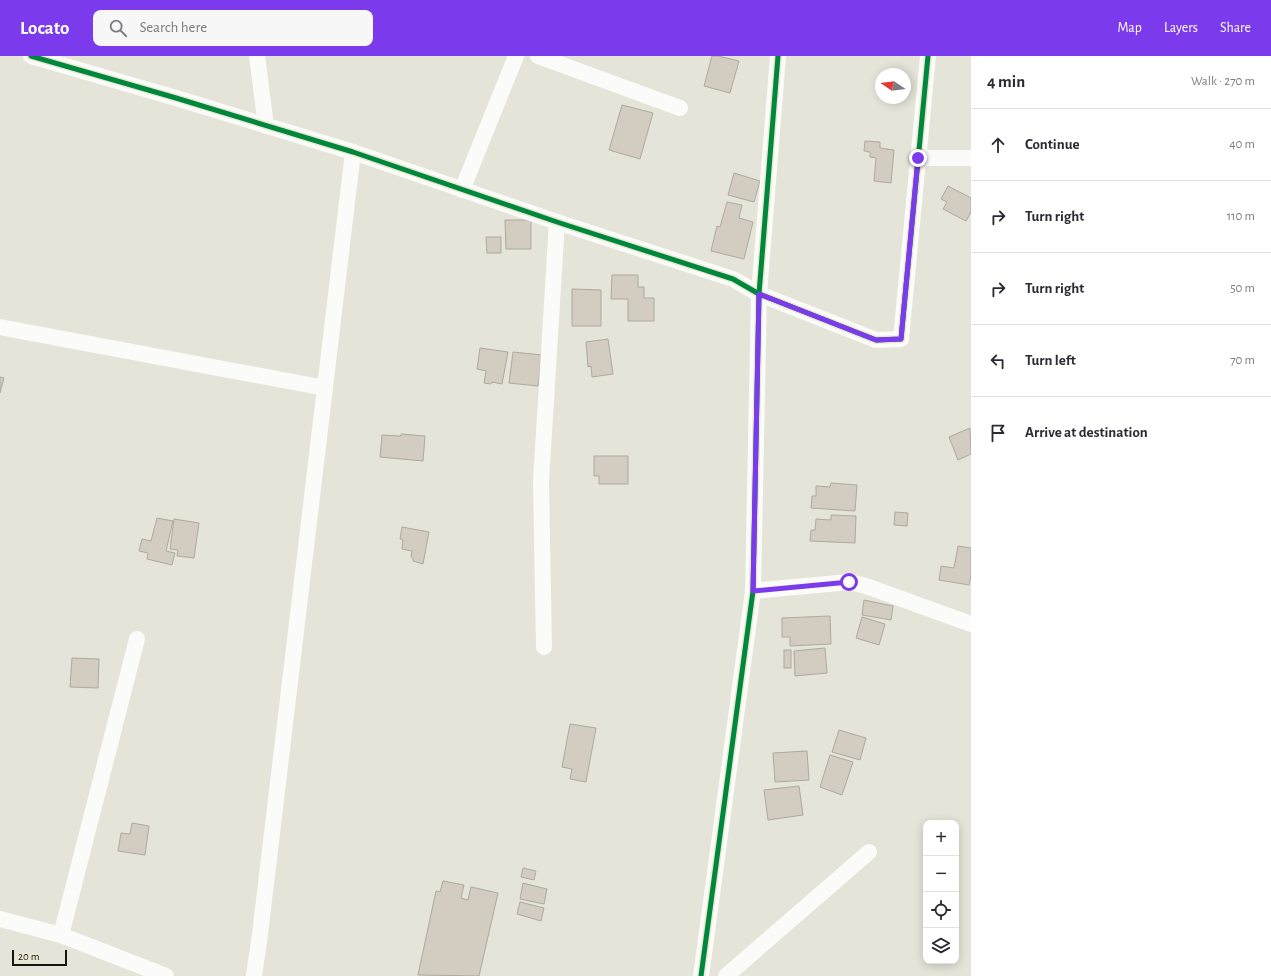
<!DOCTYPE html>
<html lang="en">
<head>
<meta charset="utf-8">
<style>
  :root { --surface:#fff; --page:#f7f7f7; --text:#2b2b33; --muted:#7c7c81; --line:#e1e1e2; --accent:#7c3aed }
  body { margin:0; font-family:"Alegreya Sans",sans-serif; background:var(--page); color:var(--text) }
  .controls { position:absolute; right:12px; bottom:12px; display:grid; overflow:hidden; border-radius:8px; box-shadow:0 2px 10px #0003 }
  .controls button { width:36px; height:36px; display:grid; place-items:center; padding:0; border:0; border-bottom:1px solid var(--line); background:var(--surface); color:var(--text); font:20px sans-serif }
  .compass { position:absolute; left:875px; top:12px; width:36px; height:36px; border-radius:50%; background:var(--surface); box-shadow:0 2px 10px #0003; rotate:283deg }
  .scale { position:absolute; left:12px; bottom:10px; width:55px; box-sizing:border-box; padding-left:4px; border:2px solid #16150d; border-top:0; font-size:11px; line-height:14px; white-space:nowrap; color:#16150d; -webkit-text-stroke:3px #ebe8d2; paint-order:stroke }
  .stop { position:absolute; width:12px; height:12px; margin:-9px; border:3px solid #7c3aed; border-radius:50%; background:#fff }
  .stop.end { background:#7c3aed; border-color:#fff; box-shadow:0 1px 4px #0008 }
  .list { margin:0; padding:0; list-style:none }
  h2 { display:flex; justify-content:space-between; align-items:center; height:52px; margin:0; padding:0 16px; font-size:17px }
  h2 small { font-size:13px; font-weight:400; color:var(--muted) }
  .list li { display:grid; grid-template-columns:26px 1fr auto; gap:12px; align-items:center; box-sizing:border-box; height:72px; padding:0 16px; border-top:1px solid var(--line) }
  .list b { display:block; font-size:15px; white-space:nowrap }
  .list em { font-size:13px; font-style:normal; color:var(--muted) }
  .icon { flex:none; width:22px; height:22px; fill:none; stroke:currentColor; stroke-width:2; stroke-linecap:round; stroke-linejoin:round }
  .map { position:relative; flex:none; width:971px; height:920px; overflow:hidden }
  header { display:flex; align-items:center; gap:24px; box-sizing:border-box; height:56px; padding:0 20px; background:var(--accent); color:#fff }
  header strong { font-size:19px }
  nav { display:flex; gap:22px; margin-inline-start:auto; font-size:14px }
  .search { width:280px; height:36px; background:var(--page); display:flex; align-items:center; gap:10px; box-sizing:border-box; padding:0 14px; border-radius:8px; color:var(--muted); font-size:15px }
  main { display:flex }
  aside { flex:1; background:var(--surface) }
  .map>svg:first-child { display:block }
  .building { fill:#d3ccc0; stroke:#aca9a0 }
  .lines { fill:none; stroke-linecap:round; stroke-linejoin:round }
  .minor { stroke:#fbfbf9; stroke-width:16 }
  .cycleway-casing { stroke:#ebe8d2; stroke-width:8 }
  .cycleway { stroke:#00873e; stroke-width:5 }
  .route { stroke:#7c3aed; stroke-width:5 }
</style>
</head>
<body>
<header>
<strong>Locato</strong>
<div class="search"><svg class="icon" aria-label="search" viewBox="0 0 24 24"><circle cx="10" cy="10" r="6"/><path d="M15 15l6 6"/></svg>Search here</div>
<nav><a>Map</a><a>Layers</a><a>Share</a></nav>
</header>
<main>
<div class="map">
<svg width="971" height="920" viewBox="0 0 971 920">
  <rect width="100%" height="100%" fill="#e5e4d8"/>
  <g class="building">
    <polygon points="712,0 718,0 739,5 730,37 704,30"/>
    <polygon points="622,49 653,57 640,103 609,94"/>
    <polygon points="865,85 880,86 880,92 894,94 891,127 874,125 876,102 870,101 870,96 864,95"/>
    <polygon points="734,117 760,125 754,146 728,139"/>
    <polygon points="948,130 971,142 971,156 966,165 943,153 947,146 941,143"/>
    <polygon points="727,146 742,149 739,162 753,166 744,203 711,195 717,170 720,171"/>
    <polygon points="505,164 531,164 531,193 506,193"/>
    <polygon points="486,181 501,181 501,197 487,197"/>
    <polygon points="612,219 638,219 638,231 644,231 644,242 654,242 654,265 628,265 628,243 611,243"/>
    <polygon points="572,233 601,234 601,270 572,270"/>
    <polygon points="608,283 613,318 592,321 591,310 588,311 586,286"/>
    <polygon points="480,292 508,296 502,328 492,326 491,328 484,327 486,315 477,313"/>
    <polygon points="513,296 542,299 538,330 509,327"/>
    <polygon points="0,321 4,322 0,337"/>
    <polygon points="970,372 971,398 958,404 949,381"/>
    <polygon points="401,378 425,380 423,405 380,401 382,379 401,380"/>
    <polygon points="594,400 628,400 628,428 599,428 599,420 594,420"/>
    <polygon points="831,427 857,429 855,455 811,452 812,440 816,440 816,430 830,431"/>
    <polygon points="895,456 908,457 907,470 894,469"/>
    <polygon points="831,459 856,460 855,487 810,485 811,474 815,474 816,463 831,464"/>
    <polygon points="157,462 173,465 166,495 175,497 172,509 147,503 148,497 139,495 142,483 151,485"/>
    <polygon points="174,463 199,467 194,502 177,500 178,494 170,493"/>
    <polygon points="402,471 429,476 423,508 413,505 413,502 411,501 412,495 402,493 403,484 400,483"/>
    <polygon points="958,490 971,492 971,520 969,529 939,524 941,510 954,512"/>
    <polygon points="864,544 893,550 891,564 862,559"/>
    <polygon points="830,560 831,588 790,590 790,581 782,581 782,562"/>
    <polygon points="862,561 885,568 879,589 856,582"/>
    <polygon points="825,592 827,617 795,620 794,595"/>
    <rect x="784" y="594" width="7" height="18"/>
    <polygon points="72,602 99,603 98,632 70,631"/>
    <polygon points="570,668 596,672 586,726 570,723 572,713 562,711"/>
    <polygon points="839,674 866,682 860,704 832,696"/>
    <polygon points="807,695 809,724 775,726 773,697"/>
    <polygon points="830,699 853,706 842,739 820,731"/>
    <polygon points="799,730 803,759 768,764 764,734"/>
    <polygon points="132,767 149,770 145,799 118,795 121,777 130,778"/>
    <polygon points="523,812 536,815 534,824 521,821"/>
    <polygon points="443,825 464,829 461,842 468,844 471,831 498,837 479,920 418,919 436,835 440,836"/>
    <polygon points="523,827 547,833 544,848 520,843"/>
    <polygon points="520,846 544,852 541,865 517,858"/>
  </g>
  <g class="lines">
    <g class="minor">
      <polyline points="31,0 176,42 353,96 557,166 733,223 759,238 876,284 901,283 928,0"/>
      <polyline points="257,0 266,70"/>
      <polyline points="538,0 680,52"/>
      <polyline points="918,102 971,102"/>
      <polyline points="462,134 516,0"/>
      <polyline points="0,271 325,332"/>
      <polyline points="753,535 849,526 866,530 971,568"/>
      <polyline points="544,591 541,425 557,166"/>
      <polyline points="0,863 61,879 166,920"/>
      <polyline points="61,879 137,583"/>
      <polyline points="254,920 260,878 353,96"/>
      <polyline points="701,920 753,535 759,238 778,0"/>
      <polyline points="726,920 869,796"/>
    </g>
    <defs>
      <g id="cycleway">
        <polyline points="31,0 176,42 353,96 557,166 733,223 759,238 876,284 901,283 928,0"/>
        <polyline points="701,920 753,535 759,238 778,0"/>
      </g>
    </defs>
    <use href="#cycleway" class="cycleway-casing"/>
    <use href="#cycleway" class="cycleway"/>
  </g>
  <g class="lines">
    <polyline class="route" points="849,526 753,535 759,238 876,284 901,283 918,102"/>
  </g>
</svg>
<div class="controls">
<button>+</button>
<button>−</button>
<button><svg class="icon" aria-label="locate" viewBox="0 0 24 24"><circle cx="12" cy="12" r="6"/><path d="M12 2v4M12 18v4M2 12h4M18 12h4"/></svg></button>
<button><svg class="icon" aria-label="layers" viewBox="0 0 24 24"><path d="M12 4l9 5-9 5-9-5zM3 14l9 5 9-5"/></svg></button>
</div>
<svg class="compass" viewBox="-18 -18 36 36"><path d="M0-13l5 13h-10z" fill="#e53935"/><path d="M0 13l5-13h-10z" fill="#7c7c81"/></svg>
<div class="scale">20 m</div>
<div class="stop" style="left:849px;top:526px"></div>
<div class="stop end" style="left:918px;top:102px"></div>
</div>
<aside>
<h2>4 min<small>Walk · 270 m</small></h2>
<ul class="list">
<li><svg class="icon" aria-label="ahead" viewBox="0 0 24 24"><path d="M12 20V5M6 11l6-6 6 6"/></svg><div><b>Continue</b></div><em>40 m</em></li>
<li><svg class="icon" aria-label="right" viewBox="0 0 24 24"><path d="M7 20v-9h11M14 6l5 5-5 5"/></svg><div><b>Turn right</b></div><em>110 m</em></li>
<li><svg class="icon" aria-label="right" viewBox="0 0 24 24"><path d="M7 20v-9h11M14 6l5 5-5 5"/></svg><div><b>Turn right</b></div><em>50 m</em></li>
<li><svg class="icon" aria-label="left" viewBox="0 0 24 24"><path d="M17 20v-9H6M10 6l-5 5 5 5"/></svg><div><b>Turn left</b></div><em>70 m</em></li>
<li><svg class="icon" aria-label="arrive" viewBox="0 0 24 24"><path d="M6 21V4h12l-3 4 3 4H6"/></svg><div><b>Arrive at destination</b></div></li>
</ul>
</aside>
</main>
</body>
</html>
